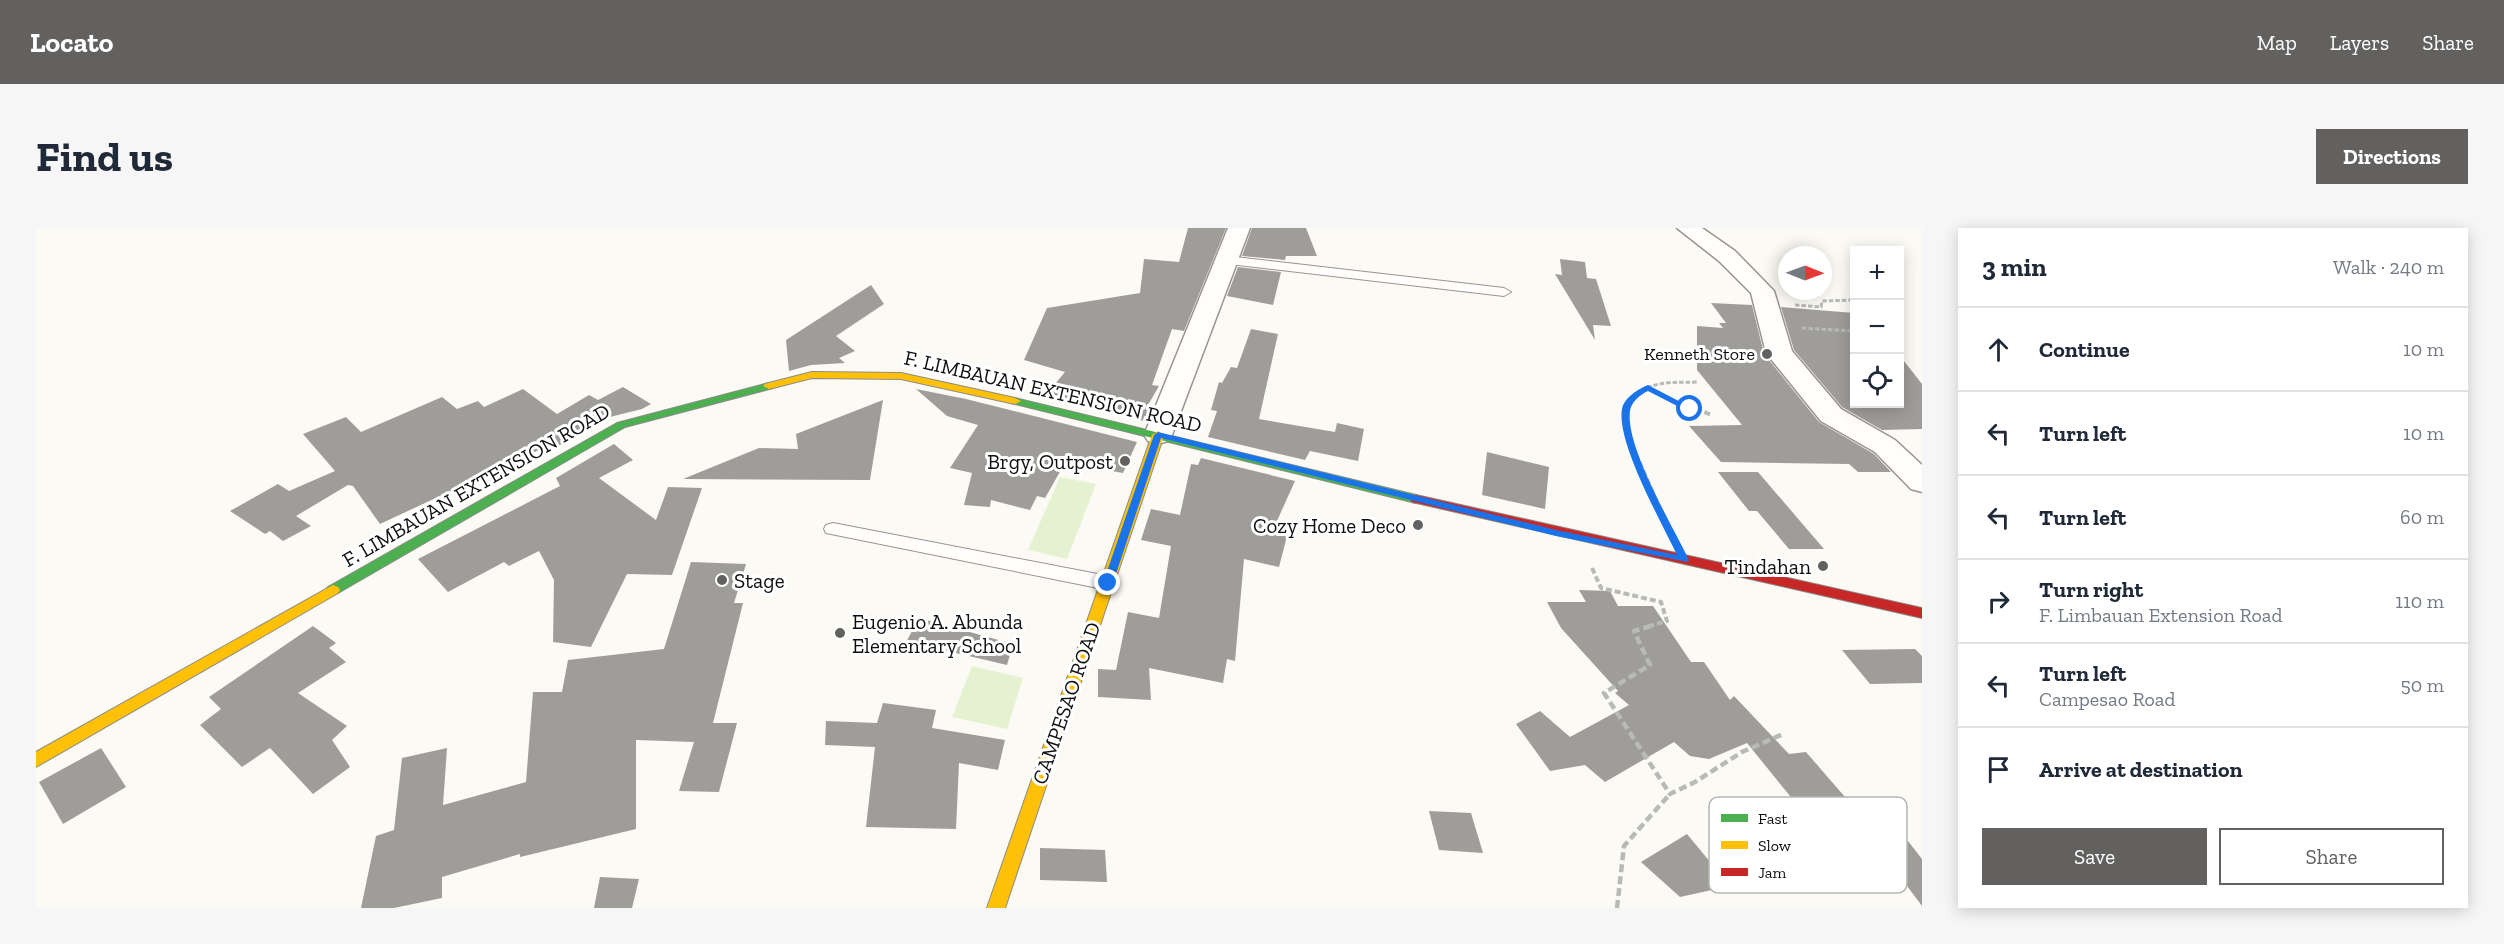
<!DOCTYPE html>
<html lang="en">
<head>
<meta charset="utf-8">
<style>
  :root { --surface:#fff; --page:#f6f6f7; --text:#1f2937; --muted:#747a83; --line:#e0e1e3; --accent:#62615f }
  body { margin:0; font-family:"Zilla Slab",serif; background:var(--page); color:var(--text) }
  .controls { position:absolute; right:18px; top:18px; display:grid; overflow:hidden; border-radius:0px; box-shadow:0 3px 15px #0003 }
  .controls button { width:54px; height:54px; display:grid; place-items:center; padding:0; border:0; border-bottom:2px solid var(--line); background:var(--surface); color:var(--text); font:30px sans-serif }
  .compass { position:absolute; left:1742px; top:18px; width:54px; height:54px; border-radius:50%; background:var(--surface); box-shadow:0 3px 15px #0003; rotate:91deg }
  .stop { position:absolute; width:18px; height:18px; margin:-14px; border:4px solid #1a73e8; border-radius:50%; background:#fff }
  .stop.end { background:#1a73e8; border-color:#fff; box-shadow:0 2px 6px #0008 }
  .list { margin:0; padding:0; list-style:none }
  h2 { display:flex; justify-content:space-between; align-items:center; height:78px; margin:0; padding:0 24px; font-size:26px }
  h2 small { font-size:20px; font-weight:400; color:var(--muted) }
  .list li { display:grid; grid-template-columns:39px 1fr auto; gap:18px; align-items:center; box-sizing:border-box; height:84px; padding:0 24px; border-top:2px solid var(--line) }
  .list b { display:block; font-size:22px; white-space:nowrap }
  .list p { margin:0; font-size:20px; white-space:nowrap; color:var(--muted) }
  .list em { font-size:20px; font-style:normal; color:var(--muted) }
  .actions { display:flex; gap:12px; padding:18px 24px }
  .actions a { flex:1; padding:14px 0; border:2px solid var(--accent); border-radius:0px; text-align:center; font-size:21px; color:var(--accent) }
  .actions .main { background:var(--accent); color:#fff }
  .icon { flex:none; width:33px; height:33px; fill:none; stroke:currentColor; stroke-width:2; stroke-linecap:round; stroke-linejoin:round }
  .map { position:relative; flex:none; width:1886px; height:680px; overflow:hidden; border-radius:0px }
  header { display:flex; align-items:center; gap:36px; box-sizing:border-box; height:84px; padding:0 30px; background:var(--accent); color:#fff }
  header strong { font-size:28px }
  nav { display:flex; gap:33px; margin-inline-start:auto; font-size:21px }
  .intro { display:flex; align-items:center; justify-content:space-between; box-sizing:border-box; height:144px; padding:0 36px }
  h1 { margin:0; font-size:42px }
  .button { padding:15px 27px; border-radius:0px; background:var(--accent); color:#fff; font-size:21px; font-weight:700 }
  main { display:flex; gap:36px; padding:0 36px }
  aside { flex:1; background:var(--surface); border-radius:0px; box-shadow:0 3px 15px #0003 }
  .map>svg:first-child { display:block }
  .green { fill:#e5f2d2 }
  .building { fill:#9f9d99 }
  .lines { fill:none; stroke-linecap:round; stroke-linejoin:round }
  .lane-casing { stroke:#969592; stroke-width:2 }
  .street-casing { stroke:#969592; stroke-width:3 }
  .fast-casing { stroke:#8c8b89; stroke-width:2 }
  .slow-casing { stroke:#8c8b89; stroke-width:2 }
  .jam-casing { stroke:#8c8b89; stroke-width:2 }
  .path-far2 { stroke:#b9b9b8; stroke-width:3; stroke-dasharray:4.5 2; stroke-linecap:butt }
  .path-far1 { stroke:#b9b9b8; stroke-width:4; stroke-dasharray:6 3; stroke-linecap:butt }
  .path { stroke:#b9b9b8; stroke-width:4.5; stroke-dasharray:8 4; stroke-linecap:butt }
  .lane { fill:#fffefd; fill-rule:evenodd }
  .street { fill:#fffefd; fill-rule:evenodd }
  .fast { fill:#4caf50; fill-rule:evenodd }
  .slow { fill:#ffc107; fill-rule:evenodd }
  .jam { fill:#c62828; fill-rule:evenodd }
  .route { fill:#1a73e8 }
  .poi-dot { fill:#62615f; stroke:#fff; stroke-width:2 }
  .labels { text-anchor:middle; dominant-baseline:central; stroke-width:6; stroke-linejoin:round; paint-order:stroke }
  .far-poi-label { font-size:18px; fill:#0f0f0f; stroke:#fff; text-anchor:end }
  .street-label { font-size:21px; fill:#0f0f0f; stroke:#fff }
  .poi-label { font-size:21px; fill:#0f0f0f; stroke:#fff; text-anchor:end }
  .key { fill:#fff; stroke:#b7b7b7; stroke-width:1.5 }
  .key-label { font-size:16px; fill:#0f0f0f }
</style>
</head>
<body>
<header>
<strong>Locato</strong>
<nav><a>Map</a><a>Layers</a><a>Share</a></nav>
</header>
<div class="intro"><h1>Find us</h1><a class="button">Directions</a></div>
<main>
<div class="map">
<svg width="1886" height="680" viewBox="0 0 1886 680">
  <rect width="100%" height="100%" fill="#fcfaf4"/>
  <g class="green">
    <polygon points="1024,249 1060,256 1031,331 992,322"/>
    <polygon points="936,438 987,450 971,501 916,489"/>
  </g>
  <g class="building">
    <polygon points="1152,0 1190,0 1148,103 1136,101 1116,157 1123,158 1112,177 1115,178 1108,193 1008,169 1029,144 988,132 1011,80 1104,65 1108,31 1143,34"/>
    <polygon points="1216,0 1270,0 1281,28 1250,28 1249,32 1206,28"/>
    <polygon points="1524,31 1549,34 1551,50 1560,51 1575,98 1557,97 1559,112 1519,46 1526,47"/>
    <polygon points="1202,39 1245,44 1237,77 1191,68"/>
    <polygon points="835,57 848,76 800,108 819,123 803,130 809,135 775,137 753,143 750,112"/>
    <polygon points="1675,75 1716,77 1728,126 1783,194 1838,226 1855,244 1822,244 1813,236 1685,234 1653,198 1706,197 1661,142 1661,98 1687,100 1683,95 1690,95"/>
    <polygon points="1745,79 1818,85 1818,176 1863,176 1864,128 1886,156 1886,201 1846,202 1806,179 1758,122"/>
    <polygon points="1215,101 1242,106 1223,191 1299,204 1301,195 1328,201 1322,233 1274,223 1269,232 1172,209 1181,183 1175,182 1183,154 1186,155 1195,139 1201,140"/>
    <polygon points="587,159 615,176 606,181 574,189 508,226 505,221 344,296 317,258 312,257 260,288 275,298 247,313 234,303 229,306 194,283 242,256 253,263 299,243 267,206 310,189 325,204 406,169 421,181 442,173 448,179 487,161 521,186 553,167 562,172"/>
    <polygon points="880,161 930,171 1101,214 1087,245 1029,235 1009,270 1001,268 994,282 955,272 954,279 928,277 936,245 914,240 942,197 911,188"/>
    <polygon points="847,172 834,252 647,251 723,220 762,221 760,206"/>
    <polygon points="578,216 597,232 563,250 620,292 632,259 666,260 636,347 591,346 555,419 517,414 518,352 503,323 473,338 468,334 412,364 382,331 524,258 520,250"/>
    <polygon points="1451,224 1513,239 1509,281 1446,267"/>
    <polygon points="1165,230 1259,253 1236,304 1251,308 1243,339 1208,331 1199,433 1191,431 1187,455 1113,440 1115,472 1062,469 1062,441 1080,442 1092,384 1123,390 1135,318 1105,312 1115,281 1144,287 1155,236 1162,237"/>
    <polygon points="1682,244 1722,244 1788,321 1753,321 1721,283 1713,283"/>
    <polygon points="655,334 710,336 698,375 707,375 677,495 701,495 683,564 643,563 658,514 600,512 600,601 484,629 484,626 406,649 406,670 358,680 325,680 340,608 358,602 366,530 411,520 407,577 490,554 497,464 526,464 532,432 628,421"/>
    <polygon points="1543,362 1574,363 1582,378 1617,378 1655,434 1668,434 1694,472 1698,468 1753,526 1770,524 1848,614 1872,613 1886,631 1886,678 1839,615 1844,614 1754,568 1711,515 1673,531 1654,528 1638,514 1569,554 1549,537 1514,543 1480,496 1504,483 1534,509 1593,477 1579,465 1582,463 1525,400 1511,374 1550,374"/>
    <polygon points="883,390 977,416 971,437 903,421 900,427 868,418"/>
    <polygon points="277,398 300,415 293,420 310,434 262,465 311,498 296,512 314,539 277,566 234,520 206,539 164,497 185,481 173,469"/>
    <polygon points="1879,421 1886,428 1886,455 1834,456 1806,422"/>
    <polygon points="847,475 900,482 896,500 969,512 962,542 923,535 920,601 830,599 839,519 789,517 790,493 841,495"/>
    <polygon points="65,520 90,559 27,596 3,554"/>
    <polygon points="1393,583 1435,585 1447,625 1403,622"/>
    <polygon points="1651,606 1694,658 1644,669 1605,634"/>
    <polygon points="1004,620 1069,622 1071,654 1004,652"/>
    <polygon points="564,649 603,651 596,680 558,680"/>
  </g>
  <g class="lines">
    <defs>
      <g id="lane">
        <polygon points="1190,28 1468,60 1475,64 1468,68 1185,35 1183,32 1185,29"/>
        <polygon points="797,295 1072,348 1079,350 1082,355 1079,360 1072,362 790,305 788,301 790,297"/>
      </g>
      <g id="street">
        <polygon points="1192,0 1214,0 1136,207 1132,213 1122,216 1112,213 1108,207"/>
        <polygon points="1641,0 1666,0 1699,23 1738,63 1756,123 1805,181 1859,212 1886,237 1886,264 1875,261 1839,224 1785,193 1730,125 1715,65 1683,33"/>
      </g>
      <g id="fast">
        <polygon points="733,155 739,158 737,160 589,199 302,365 292,365 290,362 292,359 581,195"/>
        <polygon points="979,170 1380,267 1386,271 1380,275 975,175 975,171"/>
      </g>
      <g id="slow">
        <polygon points="776,144 865,145 979,170 985,173 979,176 865,151 776,150 733,161 727,158 729,156"/>
        <polygon points="1122,203 1128,207 969,680 951,680 1116,207"/>
        <polygon points="297,357 302,359 304,362 302,365 0,539 0,524"/>
      </g>
      <polygon id="jam" points="1380,267 1886,380 1886,390 1376,274 1374,271 1376,268"/>
    </defs>
    <use href="#lane" class="lane-casing"/>
    <use href="#street" class="street-casing"/>
    <use href="#fast" class="fast-casing"/>
    <use href="#slow" class="slow-casing"/>
    <use href="#jam" class="jam-casing"/>
    <g class="path-far2">
      <polyline points="1759,77 1785,79 1786,73 1818,72"/>
      <polyline points="1766,100 1818,103"/>
      <polyline points="1613,160 1646,177"/>
      <path d="M1592 177C1612 151 1631 155 1661 154"/>
    </g>
    <g class="path-far1">
      <polyline points="1593,175 1590,180 1590,204 1633,301"/>
      <polyline points="1643,175 1676,187"/>
      <polyline points="1556,340 1565,360 1625,374 1631,393 1610,399"/>
    </g>
    <g class="path">
      <polyline points="1615,398 1598,403 1614,437 1568,465 1634,566 1659,554 1706,524 1747,506"/>
      <polyline points="1581,680 1588,618 1634,566"/>
    </g>
    <use href="#lane" class="lane"/>
    <use href="#street" class="street"/>
    <use href="#fast" class="fast"/>
    <use href="#slow" class="slow"/>
    <use href="#jam" class="jam"/>
  </g>
  <path class="route" d="M1612 157 1658 181 1651 183 1612 163C1605 166 1595 174 1594 183 1589 218 1636 297 1653 332L1652 334 1520 308 1125 210 1077 355 1072 358 1067 355 1118 207 1122 204 1520 302 1641 327C1626 295 1580 214 1586 181 1588 170 1602 161 1612 157Z"/>
  <g class="poi-dot">
    <circle cx="1731" cy="126" r="6"/>
    <circle cx="1089" cy="233" r="6"/>
    <circle cx="1382" cy="297" r="6"/>
    <circle cx="1787" cy="338" r="6"/>
    <circle cx="686" cy="352" r="6"/>
    <circle cx="804" cy="405" r="6"/>
  </g>
  <g class="labels">
    <g class="far-poi-label">
      <text x="1719" y="126">Kenneth Store</text>
    </g>
    <g class="street-label">
      <text transform="translate(1017 163) rotate(13)">F. LIMBAUAN EXTENSION ROAD</text>
      <text transform="translate(440 257) rotate(-30)">F. LIMBAUAN EXTENSION ROAD</text>
      <text transform="translate(1030 475) rotate(-71)">CAMPESAO ROAD</text>
    </g>
    <g class="poi-label">
      <text x="1077" y="233">Brgy, Outpost</text>
      <text x="1370" y="297">Cozy Home Deco</text>
      <text x="1775" y="338">Tindahan</text>
      <text x="698" y="352" text-anchor="start">Stage</text>
      <text x="816" y="393" text-anchor="start">Eugenio A. Abunda<tspan x="816" dy="24">Elementary School</tspan></text>
    </g>
  </g>
  <rect x="1673" y="569" width="198" height="96" rx="9" class="key"/>
  <rect x="1685" y="586" width="27" height="8" fill="#4caf50"/>
  <rect x="1685" y="613" width="27" height="8" fill="#ffc107"/>
  <rect x="1685" y="640" width="27" height="8" fill="#c62828"/>
  <g class="key-label">
    <text x="1722" y="596">Fast</text>
    <text x="1722" y="623">Slow</text>
    <text x="1722" y="650">Jam</text>
  </g>
</svg>
<div class="controls">
<button>+</button>
<button>−</button>
<button><svg class="icon" aria-label="locate" viewBox="0 0 24 24"><circle cx="12" cy="12" r="6"/><path d="M12 2v4M12 18v4M2 12h4M18 12h4"/></svg></button>
</div>
<svg class="compass" viewBox="-18 -18 36 36"><path d="M0-13l5 13h-10z" fill="#e53935"/><path d="M0 13l5-13h-10z" fill="#747a83"/></svg>
<div class="stop" style="left:1654px;top:181px"></div>
<div class="stop end" style="left:1072px;top:355px"></div>
</div>
<aside>
<h2>3 min<small>Walk · 240 m</small></h2>
<ul class="list">
<li><svg class="icon" aria-label="ahead" viewBox="0 0 24 24"><path d="M12 20V5M6 11l6-6 6 6"/></svg><div><b>Continue</b></div><em>10 m</em></li>
<li><svg class="icon" aria-label="left" viewBox="0 0 24 24"><path d="M17 20v-9H6M10 6l-5 5 5 5"/></svg><div><b>Turn left</b></div><em>10 m</em></li>
<li><svg class="icon" aria-label="left" viewBox="0 0 24 24"><path d="M17 20v-9H6M10 6l-5 5 5 5"/></svg><div><b>Turn left</b></div><em>60 m</em></li>
<li><svg class="icon" aria-label="right" viewBox="0 0 24 24"><path d="M7 20v-9h11M14 6l5 5-5 5"/></svg><div><b>Turn right</b><p>F. Limbauan Extension Road</p></div><em>110 m</em></li>
<li><svg class="icon" aria-label="left" viewBox="0 0 24 24"><path d="M17 20v-9H6M10 6l-5 5 5 5"/></svg><div><b>Turn left</b><p>Campesao Road</p></div><em>50 m</em></li>
<li><svg class="icon" aria-label="arrive" viewBox="0 0 24 24"><path d="M6 21V4h12l-3 4 3 4H6"/></svg><div><b>Arrive at destination</b></div></li>
</ul>
<div class="actions"><a class="main">Save</a><a>Share</a></div>
</aside>
</main>
</body>
</html>
